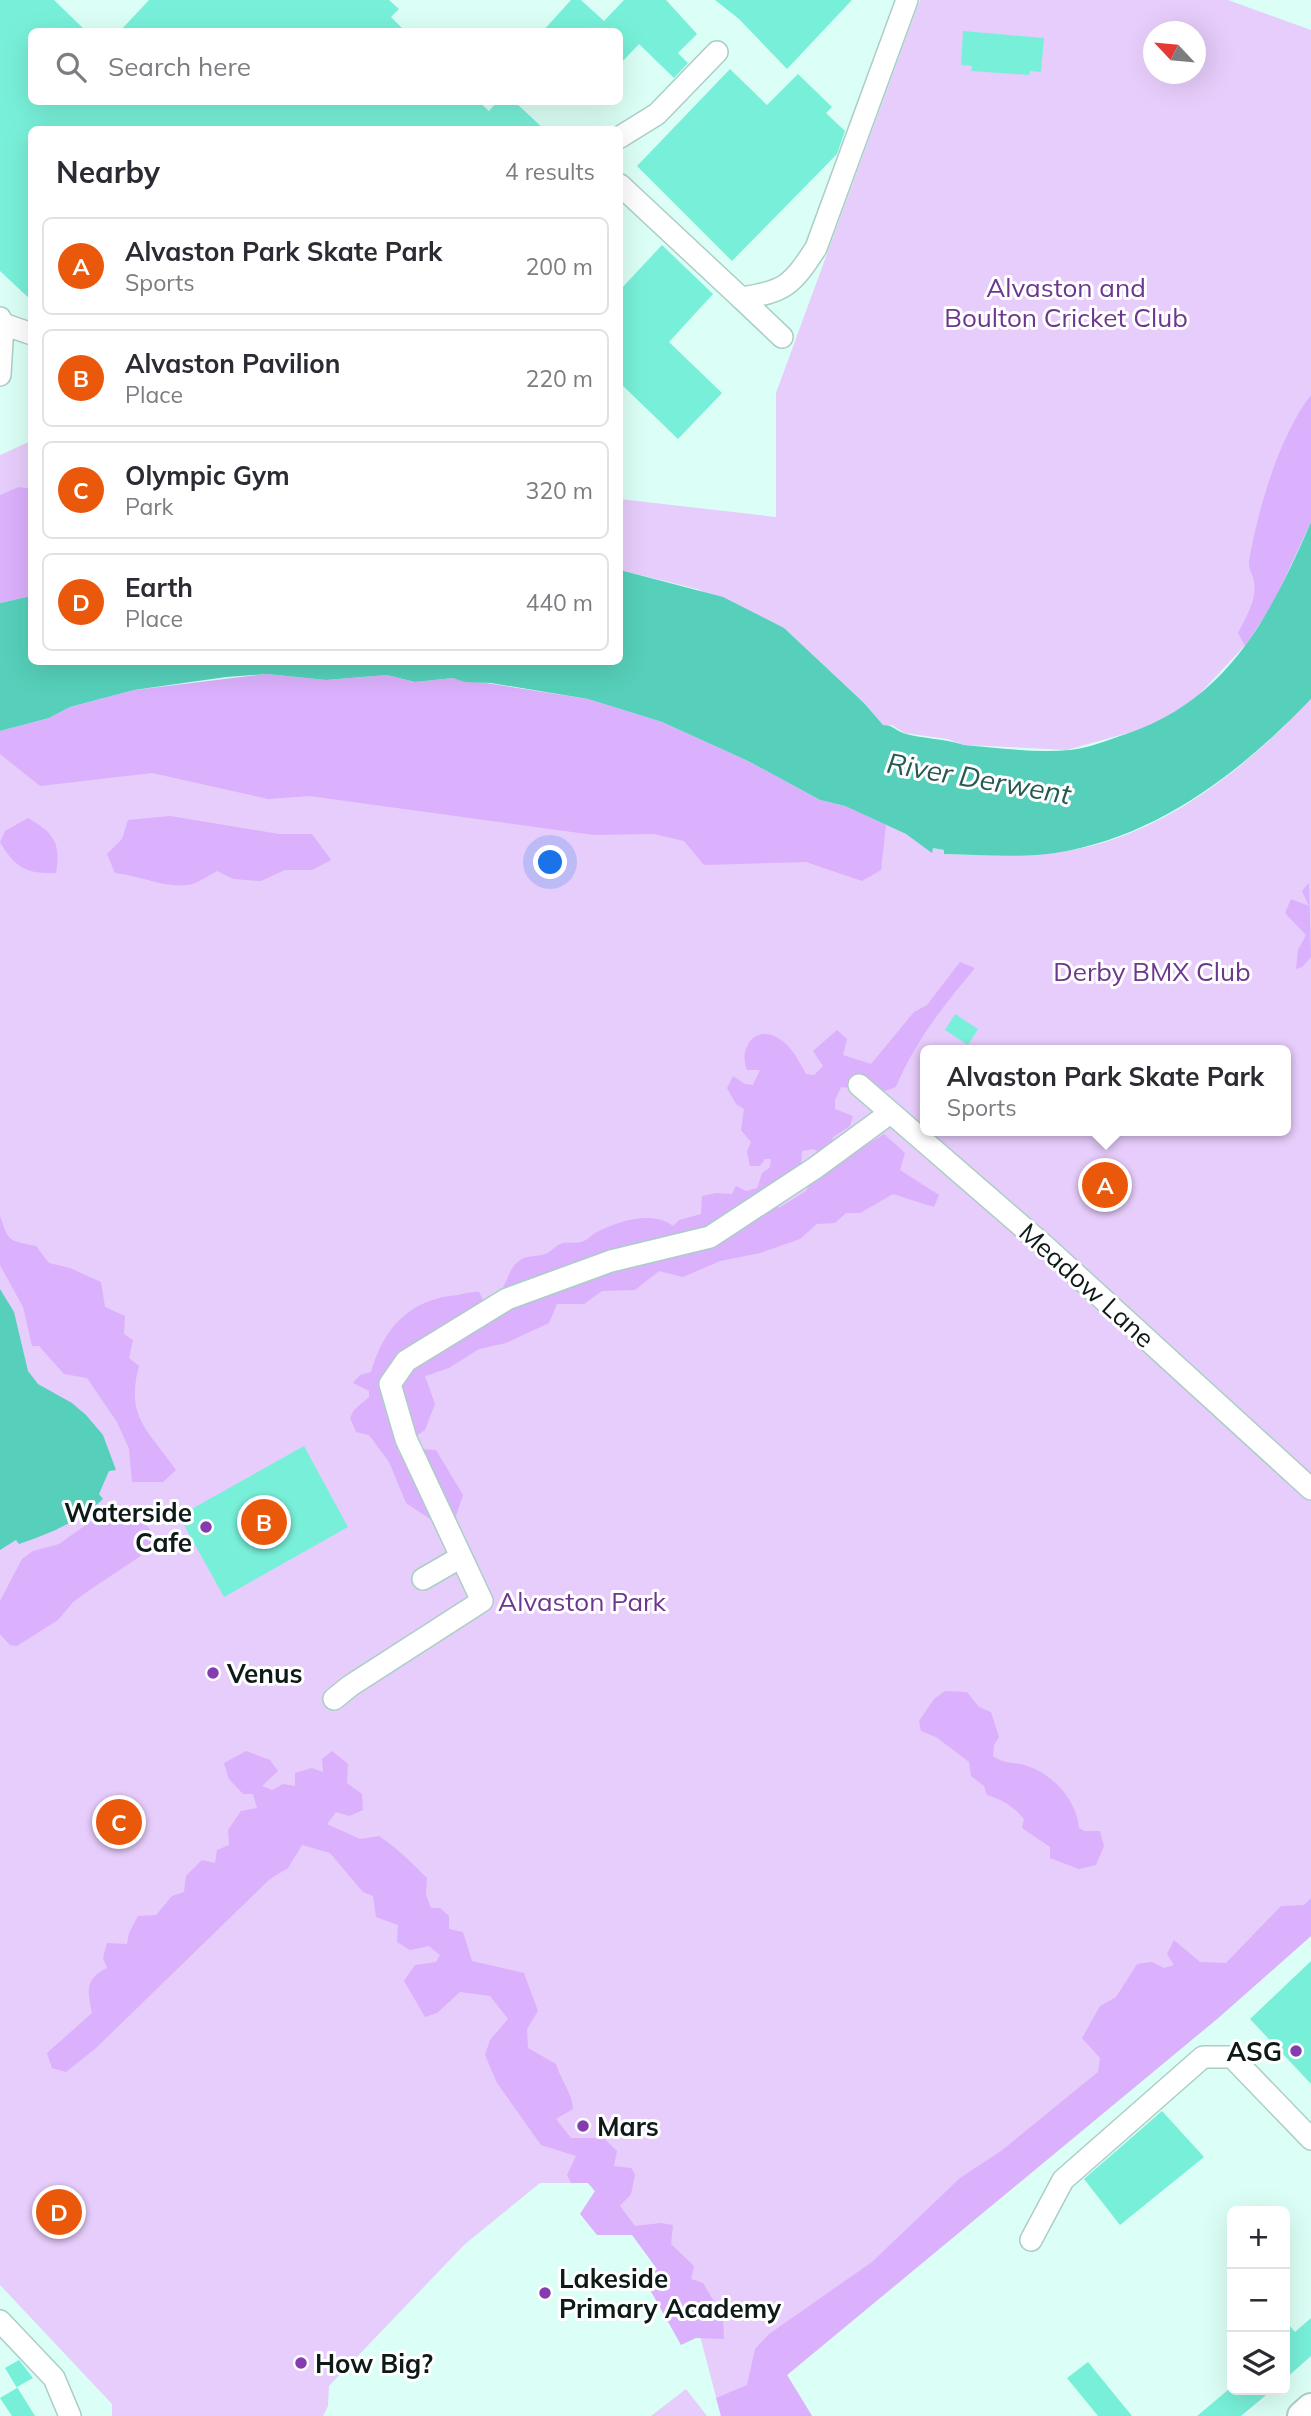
<!DOCTYPE html>
<html lang="en">
<head>
<meta charset="utf-8">
<style>
  :root { --surface:#fff; --page:#f2f2f3; --text:#2b2b33; --muted:#7c7c81; --line:#e1e1e2; --accent:#ea580c }
  body { margin:0; font-family:Mulish,sans-serif; background:var(--page); color:var(--text) }
  .controls { position:absolute; right:21px; bottom:21px; display:grid; overflow:hidden; border-radius:10px; box-shadow:0 7px 28px #0002 }
  .controls button { width:63px; height:63px; display:grid; place-items:center; padding:0; border:0; border-bottom:2px solid var(--line); background:var(--surface); color:var(--text); font:35px sans-serif }
  .compass { position:absolute; left:1143px; top:21px; width:63px; height:63px; border-radius:50%; background:var(--surface); box-shadow:0 7px 28px #0002; rotate:296deg }
  .you { position:absolute; left:551px; top:863px; width:24px; height:24px; margin:-18px; border:5px solid #fff; border-radius:50%; background:#1a73e8; box-shadow:0 0 0 10px #1a73e833 }
  .badge { display:grid; place-items:center; width:46px; height:46px; border-radius:50%; background:var(--accent); color:#fff; font-size:23px; font-weight:700 }
  .pin { position:absolute; translate:-50% -50%; border:4px solid #fff; box-shadow:0 2px 7px #0006 }
  .popup { position:absolute; left:920px; top:1045px; width:371px; height:91px; box-sizing:border-box; display:grid; place-content:center; border-radius:10px; background:var(--surface); filter:drop-shadow(0 2px 5px #0005); font-size:23px; white-space:nowrap; color:var(--muted) }
  .popup b { font-size:26px; color:var(--text) }
  .popup::after { content:''; position:absolute; left:50%; top:100%; margin-left:-14px; border:14px solid transparent; border-top-color:var(--surface) }
  .list { margin:0; padding:0; list-style:none }
  h2 { display:flex; justify-content:space-between; align-items:center; height:91px; margin:0; padding:0 28px; font-size:30px }
  h2 small { font-size:23px; font-weight:400; color:var(--muted) }
  .list li { display:grid; grid-template-columns:46px 1fr auto; gap:21px; align-items:center; box-sizing:border-box; height:98px; margin:0 14px 14px; padding:0 14px; border:2px solid var(--line); border-radius:10px }
  .list b { display:block; font-size:26px; white-space:nowrap }
  .list p { margin:0; font-size:23px; white-space:nowrap; color:var(--muted) }
  .list em { font-size:23px; font-style:normal; color:var(--muted) }
  .icon { flex:none; width:38px; height:38px; fill:none; stroke:currentColor; stroke-width:2; stroke-linecap:round; stroke-linejoin:round }
  .map { position:relative; flex:none; width:1311px; height:2416px; overflow:hidden }
  .search { position:absolute; background:var(--surface); box-shadow:0 7px 28px #0002; left:28px; top:28px; width:595px; height:77px; display:flex; align-items:center; gap:18px; box-sizing:border-box; padding:0 24px; border-radius:10px; color:var(--muted); font-size:26px }
  .panel { position:absolute; background:var(--surface); box-shadow:0 7px 28px #0002; left:28px; top:126px; width:595px; height:539px; border-radius:10px }
  .map>svg:first-child { display:block }
  .green { fill:#e7cdfb; fill-rule:evenodd }
  .forest { fill:#dbb0fc }
  .water { fill:#56d0ba }
  .building { fill:#78f0d9 }
  .lines { fill:none; stroke-linecap:round; stroke-linejoin:round }
  .minor-casing { stroke:#abcec6; stroke-width:24 }
  .major-casing { stroke:#abcec6; stroke-width:32 }
  .minor { stroke:#fff; stroke-width:21 }
  .major { stroke:#fff; stroke-width:28 }
  .poi-dot { fill:#833daf; stroke:#fff; stroke-width:2.5 }
  .labels { text-anchor:middle; dominant-baseline:central; stroke-width:6; stroke-linejoin:round; paint-order:stroke }
  .park-label { font-size:26px; fill:#6c378e; stroke:#fff }
  .street-label { font-size:26px; fill:#0d1a18; stroke:#fff }
  .poi-label { font-size:26px; font-weight:bold; fill:#0d1a18; stroke:#fff; text-anchor:start }
  .water-label { font-size:28px; font-style:italic; fill:#265a50; stroke:#fff }
</style>
</head>
<body>
<div class="map">
<svg width="1311" height="2416" viewBox="0 0 1311 2416">
  <rect width="100%" height="100%" fill="#dbfff6"/>
  <g class="green">
    <path d="M920 0H1228L1311 30V522L1251 639 1195 699 1170 717 1142 729 1067 750 964 745 947 739 904 733 892 725 883 726 864 703 783 628 697 589 620 570V499L776 517V393ZM1154 32H1196V74H1154Z"/>
    <polygon points="31,441 31,488 18,487 0,495 0,455"/>
    <path d="M1311 699V1936L1217 2019 787 2375 812 2416H721L699 2332 642 2246 588 2183H540L465 2244 329 2386 328 2406 323 2416H112V2404L0 2285V731L845 806 906 834 932 852 933 848 944 850V854C979 855 1015 857 1051 853 1154 843 1242 772 1311 699ZM925 1050H1285V1131H925Z"/>
    <polygon points="686,2389 707,2416 651,2416"/>
  </g>
  <g class="forest">
    <path d="M1311 395V522L1273 604 1245 646 1238 633C1246 617 1257 600 1254 582 1253 574 1248 569 1249 561 1258 510 1279 436 1311 395Z"/>
    <polygon points="18,487 31,488 31,596 0,603 0,495"/>
    <polygon points="267,674 326,680 387,675 415,682 453,678 588,699 662,722 748,761 820,800 845,806 886,825 881,870 862,881 806,862 704,865 684,841 654,834 594,835 309,796 268,799 152,773 40,786 0,754 0,731 49,718 70,707 134,690"/>
    <path d="M170 816 279 834H312L331 860 312 870H285L261 881 233 879 217 871C209 875 200 882 192 884 168 890 139 875 115 873L107 854 122 839 128 820Z"/>
    <path d="M28 818C54 833 61 843 56 873 27 874 15 868 0 842L5 831Z"/>
    <polygon points="1309,883 1311,957 1302,967 1296,969 1298,950 1306,935 1285,913 1291,899 1309,906 1302,891"/>
    <path d="M960 962 975 968C944 1005 915 1041 896 1087L882 1092 841 1087 835 1100V1109L853 1116 850 1126 833 1137 831 1146 819 1152 813 1149 802 1151 801 1165 771 1190 779 1208 806 1191 814 1178 884 1134 905 1153 900 1170 939 1195 934 1207 893 1194 860 1213H846L835 1223 817 1224 800 1239 760 1253 720 1261 683 1277 659 1271 635 1290 602 1291 584 1304H557L549 1323 506 1343 479 1349 449 1368 425 1376 435 1404 425 1430 397 1449 403 1460 421 1449 436 1450 463 1495 454 1522 439 1525 406 1503 389 1462 369 1435 356 1432 350 1418 354 1410 369 1397V1391L353 1383 360 1375 371 1372C384 1327 410 1299 458 1295 465 1294 471 1291 479 1292L483 1300C507 1302 504 1271 519 1261 526 1255 536 1257 545 1254 551 1252 556 1245 563 1243 569 1242 578 1244 584 1241 589 1239 592 1234 597 1232 618 1221 653 1210 673 1226L679 1220 701 1214 702 1196 716 1193 732 1194 736 1186 746 1191 757 1188 762 1173 770 1167 771 1159H765L760 1166H750L747 1152 751 1142 741 1130 744 1109 736 1104 727 1088 733 1076 745 1084 753 1085 760 1070H747C738 1049 755 1024 778 1038 791 1045 799 1061 806 1074L814 1075 823 1066 813 1051 837 1030 847 1039 843 1055 871 1064 914 1012 927 1005Z"/>
    <path d="M0 1216C9 1242 7 1240 36 1246L49 1263 70 1268 101 1282 105 1307 125 1316 124 1334 133 1340 129 1358 139 1366C125 1417 148 1430 176 1470L163 1482H132L129 1449 117 1422 87 1378 64 1374 39 1346H32L23 1307 0 1265Z"/>
    <path d="M125 1511C143 1520 151 1526 157 1545L91 1589 73 1602 58 1620 17 1646 10 1645 0 1634V1601L22 1559 33 1551 59 1544 100 1515Z"/>
    <path d="M945 1691 967 1692 979 1707 991 1712 999 1737 994 1745 993 1756C1004 1764 1012 1762 1024 1765 1051 1772 1077 1800 1079 1828L1085 1831H1100L1104 1846 1096 1865 1079 1869 1050 1858V1847L1022 1828 1024 1819C1013 1806 1003 1800 987 1795L984 1786 971 1776 969 1762 936 1737 921 1731 919 1721 934 1699Z"/>
    <path d="M246 1751 270 1760 278 1771 262 1786 272 1790 283 1784 295 1786V1773L312 1768 323 1772 322 1759 332 1751 348 1764 347 1783 362 1794 363 1810 349 1816 336 1812 327 1824 360 1839 379 1836C397 1848 412 1863 427 1878L426 1895 431 1908H440L449 1916V1929L463 1932 472 1961 524 1973 538 2011 527 2029 528 2048 556 2064C560 2078 573 2095 573 2109L556 2119 571 2138H604L617 2151 614 2166 631 2168 635 2174 631 2194 620 2206 635 2226 661 2223 673 2225 671 2244 694 2266 691 2279 703 2283 723 2317 724 2339 696 2338 681 2345 644 2279 657 2269 632 2235H597L580 2214 595 2191 588 2183H571L567 2175 576 2156 541 2145 497 2083 485 2055 490 2040 508 2019 490 1996 460 1992 437 2013 425 2017 404 1981 415 1965 436 1962 440 1955 429 1946 410 1950 397 1942 398 1925 376 1917 373 1896 363 1892 330 1853 302 1845 288 1868 270 1879 96 2048 66 2072 52 2068 47 2053 92 2013C87 1990 85 1979 107 1968L103 1958 107 1943 127 1944 129 1933 138 1916 156 1915 172 1896 184 1892 186 1876 202 1860 215 1863 217 1850 229 1845 228 1830 241 1811 257 1808 253 1794H243L229 1779 224 1763Z"/>
    <polygon points="1311,1898 1311,1936 1217,2019 787,2375 812,2416 721,2416 716,2398 747,2385 755,2349 769,2334 872,2262 960,2178 1001,2151 1098,2072 1100,2058 1082,2038 1100,2006 1116,1997 1137,1964 1152,1962 1164,1968 1174,1965 1167,1954 1174,1940 1200,1962 1226,1963 1281,1906 1304,1905"/>
  </g>
  <g class="water">
    <path d="M1311 522V699C1241 772 1158 837 1055 853 1019 858 980 855 944 854V850L933 848 932 853 906 834 845 806 820 800 748 761 662 722 588 699 491 683 465 682 453 678 415 682 387 675 326 680 267 674 226 677 134 690 70 707 49 718 0 731V603L31 596 32 662H620V570L723 597 784 628 864 703 883 725C893 725 895 730 903 733 922 739 943 738 964 745 998 748 1035 753 1070 750 1089 748 1108 740 1126 734 1229 699 1270 616 1311 522Z"/>
    <path d="M0 1289 14 1312 28 1371 38 1384 72 1403 86 1415 103 1435 116 1470 109 1471 99 1494 103 1499C78 1522 51 1533 19 1544L16 1540 0 1550Z"/>
  </g>
  <g class="building">
    <polygon points="0,0 54,0 87,32 32,32 32,102 479,102 489,111 497,102 515,102 545,130 32,130 32,301 0,271"/>
    <polygon points="149,0 389,0 399,9 391,17 406,32 119,32"/>
    <polygon points="571,0 581,0 604,21 624,0 666,0 697,34 678,53 688,63 674,78 639,44 620,64 620,32 542,32"/>
    <polygon points="715,0 852,0 787,69 739,19"/>
    <polygon points="963,31 1044,38 1041,72 1030,71 1029,75 971,71 972,66 961,65"/>
    <polygon points="730,69 767,105 798,74 832,107 826,113 845,131 837,154 732,261 637,166"/>
    <polygon points="662,245 713,294 669,342 722,393 678,439 620,383 620,290"/>
    <polygon points="955,1014 978,1029 968,1045 945,1030"/>
    <polygon points="304,1446 348,1527 224,1597 179,1516"/>
    <polygon points="1311,1961 1311,2084 1250,2019"/>
    <polygon points="1162,2111 1204,2157 1120,2225 1084,2179"/>
    <polygon points="1311,2318 1311,2356 1285,2379 1285,2320 1295,2332"/>
    <polygon points="19,2360 33,2378 17,2387 35,2416 12,2416 0,2398 17,2388 5,2368"/>
    <polygon points="1088,2362 1132,2416 1098,2416 1067,2378"/>
    <polygon points="1228,2390 1272,2390 1241,2416 1197,2416"/>
  </g>
  <g class="lines">
    <defs>
      <g id="minor">
        <polyline points="620,137 657,114 717,52"/>
        <path d="M620 185 741 298C785 292 792 285 816 248L907 0"/>
        <polyline points="741,298 782,337"/>
        <polyline points="0,318 3,324 0,375"/>
        <polyline points="3,324 32,334"/>
        <polyline points="859,1085 1047,1248 1311,1489"/>
        <polyline points="423,1579 461,1557"/>
        <polyline points="334,1699 350,1686 482,1601 406,1439 390,1384 406,1361 507,1299 611,1261 710,1237 815,1168 890,1113"/>
        <polyline points="1031,2240 1063,2180 1203,2057 1232,2057 1311,2139"/>
        <polyline points="0,2321 54,2378 70,2416"/>
      </g>
      <polyline id="major" points="1302,2416 1311,2408"/>
    </defs>
    <use href="#minor" class="minor-casing"/>
    <use href="#major" class="major-casing"/>
    <use href="#minor" class="minor"/>
    <use href="#major" class="major"/>
  </g>
  <g class="poi-dot">
    <circle cx="206" cy="1527" r="7"/>
    <circle cx="213" cy="1673" r="7"/>
    <circle cx="1296" cy="2051" r="7"/>
    <circle cx="583" cy="2126" r="7"/>
    <circle cx="545" cy="2293" r="7"/>
    <circle cx="301" cy="2363" r="7"/>
  </g>
  <g class="labels">
    <g class="park-label">
      <text x="1066" y="287">Alvaston and<tspan x="1066" dy="30">Boulton Cricket Club</tspan></text>
      <text x="1152" y="971">Derby BMX Club</text>
      <text x="582" y="1601">Alvaston Park</text>
    </g>
    <g class="street-label">
      <text transform="translate(1087 1285) rotate(42)">Meadow Lane</text>
    </g>
    <g class="poi-label">
      <text x="192" y="1512" text-anchor="end">Waterside<tspan x="192" dy="30">Cafe</tspan></text>
      <text x="227" y="1673">Venus</text>
      <text x="1282" y="2051" text-anchor="end">ASG</text>
      <text x="597" y="2126">Mars</text>
      <text x="559" y="2278">Lakeside<tspan x="559" dy="30">Primary Academy</tspan></text>
      <text x="315" y="2363">How Big?</text>
    </g>
    <g class="water-label">
      <text transform="translate(979 778) rotate(10)">River Derwent</text>
    </g>
  </g>
</svg>
<div class="controls">
<button>+</button>
<button>−</button>
<button><svg class="icon" aria-label="layers" viewBox="0 0 24 24"><path d="M12 4l9 5-9 5-9-5zM3 14l9 5 9-5"/></svg></button>
</div>
<svg class="compass" viewBox="-18 -18 36 36"><path d="M0-13l5 13h-10z" fill="#e53935"/><path d="M0 13l5-13h-10z" fill="#7c7c81"/></svg>
<div class="you"></div>
<div class="pin badge" style="left:1105px;top:1185px">A</div>
<div class="popup"><b>Alvaston Park Skate Park</b>Sports</div>
<div class="pin badge" style="left:264px;top:1522px">B</div>
<div class="pin badge" style="left:119px;top:1822px">C</div>
<div class="pin badge" style="left:59px;top:2212px">D</div>
<div class="search"><svg class="icon" aria-label="search" viewBox="0 0 24 24"><circle cx="10" cy="10" r="6"/><path d="M15 15l6 6"/></svg>Search here</div>
<section class="panel">
<h2>Nearby<small>4 results</small></h2>
<ul class="list">
<li><span class="badge">A</span><div><b>Alvaston Park Skate Park</b><p>Sports</p></div><em>200 m</em></li>
<li><span class="badge">B</span><div><b>Alvaston Pavilion</b><p>Place</p></div><em>220 m</em></li>
<li><span class="badge">C</span><div><b>Olympic Gym</b><p>Park</p></div><em>320 m</em></li>
<li><span class="badge">D</span><div><b>Earth</b><p>Place</p></div><em>440 m</em></li>
</ul>
</section>
</div>
</body>
</html>
